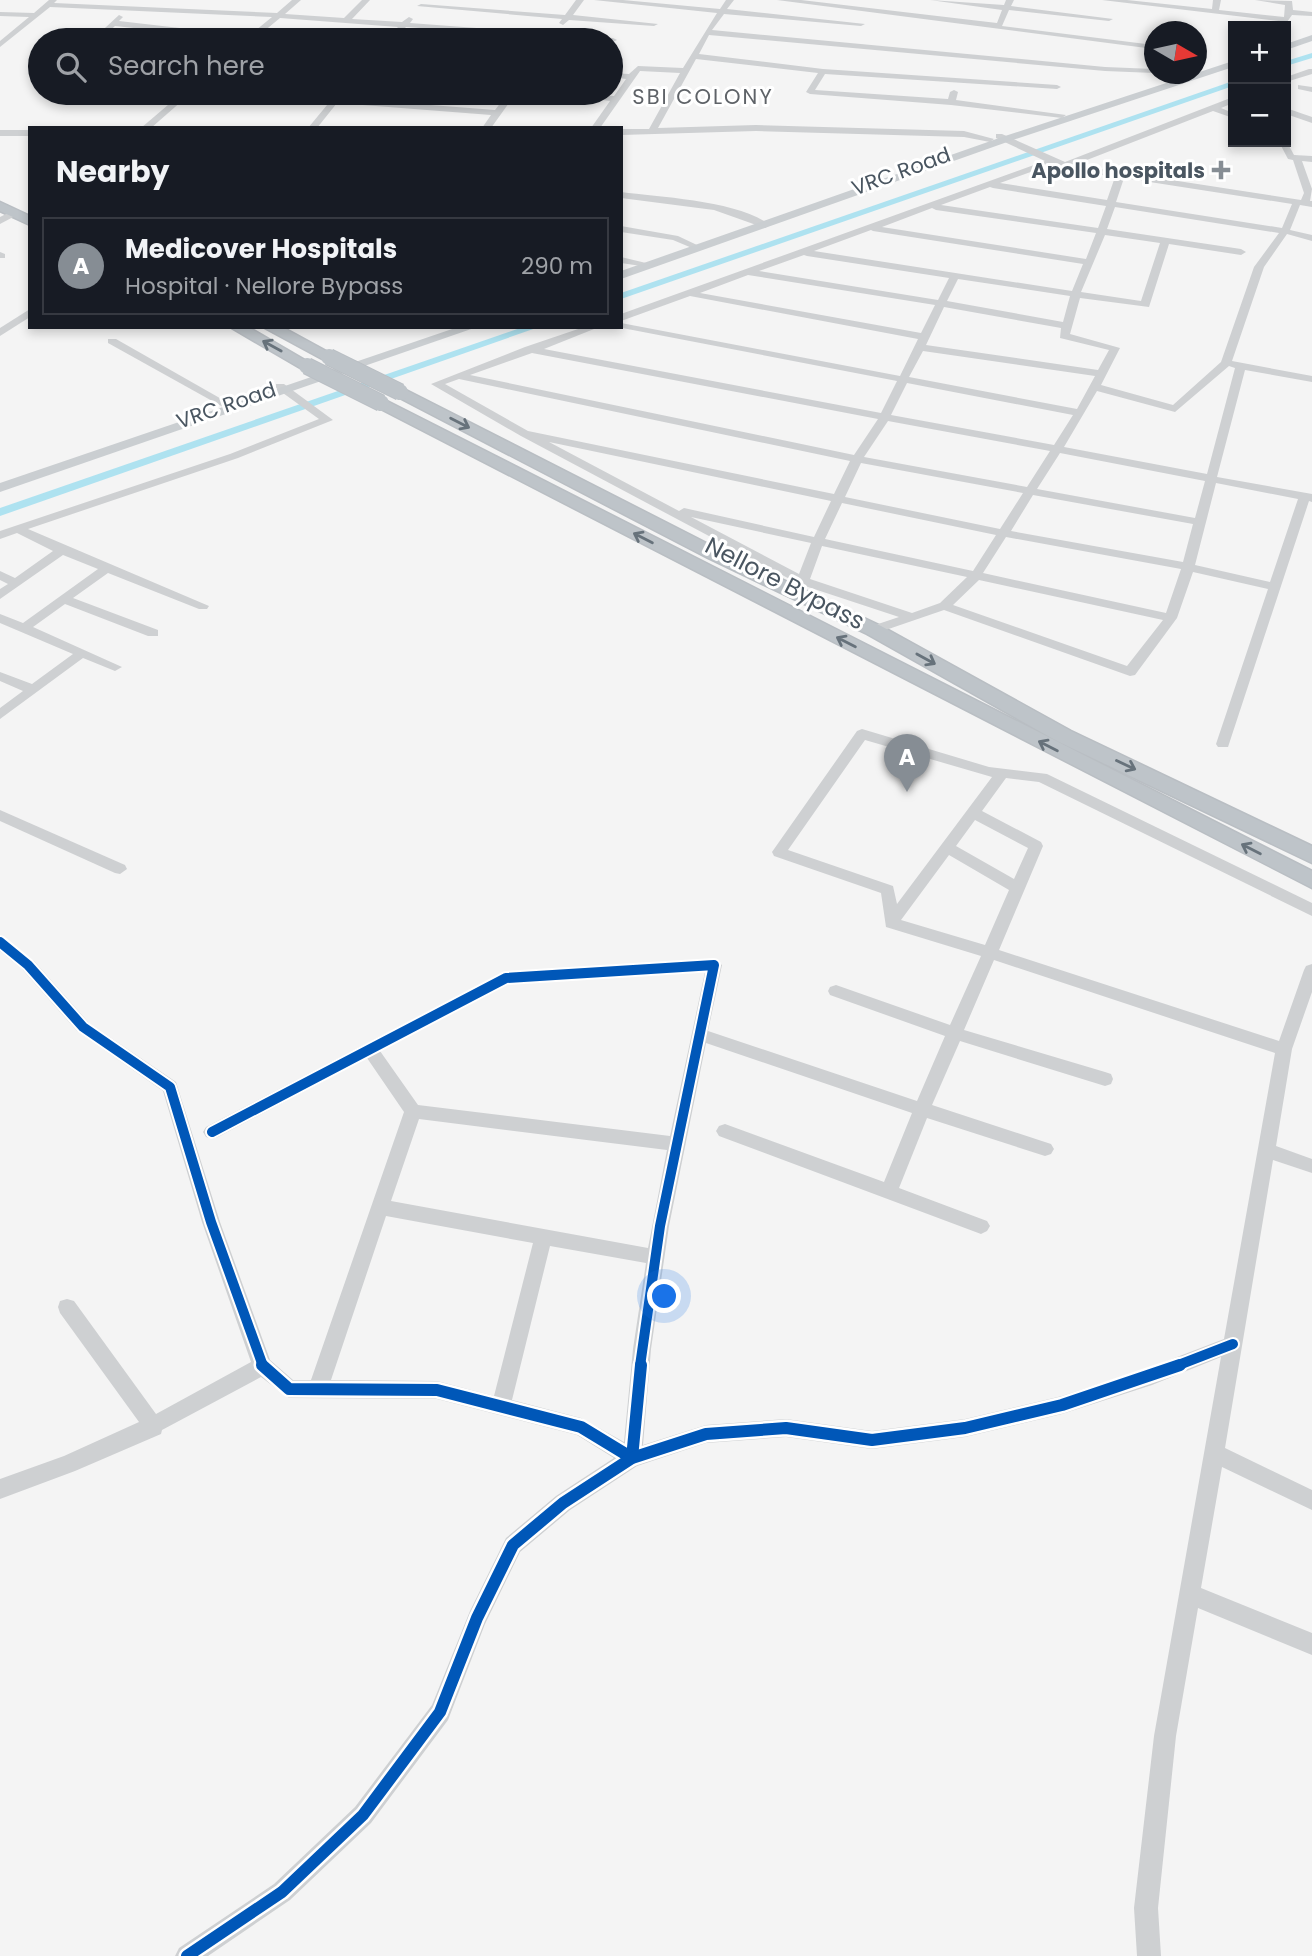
<!DOCTYPE html>
<html lang="en">
<head>
<meta charset="utf-8">
<style>
  :root { --surface:#171b24; --page:#242831; --text:#f1f3f6; --muted:#9ea1a6; --line:#363941; --accent:#868d94 }
  body { margin:0; font-family:Poppins,sans-serif; background:var(--page); color:var(--text) }
  .controls { position:absolute; right:21px; top:21px; display:grid; overflow:hidden; border-radius:0px; box-shadow:0 4px 10px #0003 }
  .controls button { width:63px; height:63px; display:grid; place-items:center; padding:0; border:0; border-bottom:2px solid var(--line); background:var(--surface); color:var(--text); font:35px sans-serif }
  .compass { position:absolute; left:1144px; top:21px; width:63px; height:63px; border-radius:50%; background:var(--surface); box-shadow:0 4px 10px #0003; rotate:99deg }
  .you { position:absolute; left:665px; top:1297px; width:24px; height:24px; margin:-18px; border:5px solid #fff; border-radius:50%; background:#1a73e8; box-shadow:0 0 0 10px #1a73e833 }
  .badge { display:grid; place-items:center; width:46px; height:46px; border-radius:50%; background:var(--accent); color:#fff; font-size:23px; font-weight:700 }
  .pin { position:absolute; translate:-50% -58px; filter:drop-shadow(0 2px 4px #0008) }
  .pin::after { content:''; position:absolute; top:37px; width:24px; height:21px; background:inherit; clip-path:polygon(0 0,100% 0,50% 100%) }
  .list { margin:0; padding:0; list-style:none }
  h2 { display:flex; justify-content:space-between; align-items:center; height:91px; margin:0; padding:0 28px; font-size:30px }
  h2 small { font-size:23px; font-weight:400; color:var(--muted) }
  .list li { display:grid; grid-template-columns:46px 1fr auto; gap:21px; align-items:center; box-sizing:border-box; height:98px; margin:0 14px 14px; padding:0 14px; border:2px solid var(--line); border-radius:0px }
  .list b { display:block; font-size:26px; white-space:nowrap }
  .list p { margin:0; font-size:23px; white-space:nowrap; color:var(--muted) }
  .list em { font-size:23px; font-style:normal; color:var(--muted) }
  .icon { flex:none; width:38px; height:38px; fill:none; stroke:currentColor; stroke-width:2; stroke-linecap:round; stroke-linejoin:round }
  .map { position:relative; flex:none; width:1312px; height:1956px; overflow:hidden }
  .search { position:absolute; background:var(--surface); box-shadow:0 4px 10px #0003; left:28px; top:28px; width:595px; height:77px; display:flex; align-items:center; gap:18px; box-sizing:border-box; padding:0 24px; border-radius:38px; color:var(--muted); font-size:26px }
  .panel { position:absolute; background:var(--surface); box-shadow:0 4px 10px #0003; left:28px; top:126px; width:595px; height:203px; border-radius:0px }
  .map>svg:first-child { display:block }
  .lines { fill:none; stroke-linecap:round; stroke-linejoin:round }
  .canal { fill:#aee2f0; fill-rule:evenodd }
  .highway-casing { stroke:#b9bec3; stroke-width:3 }
  .minor { fill:#ced0d2; fill-rule:evenodd }
  .major { fill:#caced1; fill-rule:evenodd }
  .highway { fill:#bec4c9; fill-rule:evenodd }
  .highway-bridge-casing { stroke:#b9bec3; stroke-width:18; stroke-linecap:butt }
  .highway-bridge { stroke:#bec4c9; stroke-width:16 }
  .cycleway-far1-casing { stroke:#fff; stroke-width:14 }
  .cycleway-casing { stroke:#fff; stroke-width:17 }
  .cycleway-far1 { stroke:#0057b8; stroke-width:10 }
  .cycleway { stroke:#0057b8; stroke-width:12 }
  .oneway { stroke:#67727b }
  .poi-dot { fill:#868d94; stroke:#fff; stroke-width:2.5 }
  .labels { text-anchor:middle; dominant-baseline:central; stroke-width:6; stroke-linejoin:round; paint-order:stroke }
  .far-neighbourhood-label { font-size:21px; letter-spacing:2px; fill:#5f6368; stroke:#fff }
  .far-poi-label { font-size:21px; font-weight:bold; fill:#4a5661; stroke:#fff; text-anchor:end }
  .far-street-label { font-size:21px; fill:#4a5661; stroke:#fff }
  .street-label { font-size:24px; fill:#4a5661; stroke:#fff }
</style>
</head>
<body>
<div class="map">
<svg width="1312" height="1956" viewBox="0 0 1312 1956">
  <rect width="100%" height="100%" fill="#f4f4f4"/>
  <g class="lines">
    <g class="canal">
      <polygon points="1312,53 1312,58 1286,66 1286,61"/>
      <polygon points="1233,81 1233,86 621,299 621,293"/>
      <polygon points="523,327 539,327 0,516 0,508"/>
    </g>
    <defs>
      <g id="highway">
        <polygon points="0,202 30,216 30,225 0,211"/>
        <polygon points="230,327 248,327 315,366 312,369 302,369"/>
        <polygon points="263,327 282,327 337,357 334,360 324,360"/>
        <polygon points="400,387 720,550 881,626 1071,731 1312,846 1312,863 1057,741 867,634 708,558 394,395 392,392"/>
        <polygon points="381,398 1312,871 1312,888 375,406 373,403"/>
      </g>
    </defs>
    <use href="#highway" class="highway-casing"/>
    <g class="minor">
      <polygon points="49,0 57,0 54,3 277,13 292,0 301,0 285,14 344,18 362,0 370,0 352,19 402,22 409,17 413,19 410,23 613,38 617,40 613,42 406,27 393,40 385,40 398,27 280,18 257,37 268,40 245,40 115,26 100,40 92,40 119,15 123,17 119,21 249,36 272,17 50,7 0,47 0,41 29,17 0,16 0,12 34,13"/>
      <polygon points="576,0 584,0 573,15 658,24 654,26 569,20 563,25 559,23 562,19 417,6 421,4 565,15"/>
      <polygon points="594,0 623,0 720,9 726,0 734,0 727,9 865,24 861,26 724,14 712,30 1105,67 1154,69 1154,73 1105,71 709,35 699,54 823,69 1057,85 1061,87 1057,89 825,74 815,90 948,99 950,92 954,90 958,92 956,100 1066,115 1062,118 951,105 810,94 806,92 818,73 696,59 658,128 756,125 964,131 994,139 990,142 964,137 756,131 621,135 621,129 649,129 680,73 640,71 600,128 591,128 610,101 548,93 614,96 626,79 611,77 611,73 629,74 638,66 683,68 717,13"/>
      <polygon points="777,0 801,0 997,23 1002,10 930,0 1004,5 1006,0 1014,0 1011,6 1113,19 1109,21 1009,10 1002,26 1154,45 1154,49"/>
      <polygon points="1102,0 1127,0 1212,9 1213,0 1221,0 1219,10 1284,17 1285,5 1255,0 1292,1 1293,10 1312,12 1312,16 1292,15 1287,22"/>
      <polygon points="1196,55 1202,55 1203,57 1196,59"/>
      <polygon points="1309,69 1312,69 1312,74 1286,82 1286,77"/>
      <polygon points="1298,85 1312,87 1312,92 1298,89"/>
      <polygon points="182,93 191,93 151,128 141,128"/>
      <polygon points="337,93 345,93 341,98 495,110 508,93 516,93 491,128 482,128 491,115 337,103 317,128 308,128"/>
      <path d="M1233 97V103L1221 108 1233 113V118L1213 111 1074 165 1301 200 1304 193 1293 160 1288 159 1279 142 1286 140 1294 155 1312 156V162L1302 161 1312 189 1310 201H1312V207L1300 205 1290 230 1312 235V241L1287 234 1264 267 1232 361 1312 376V382L1245 370 1217 477 1312 494V502L1309 501 1228 747H1218L1216 744 1268 589 1193 572 1177 618 1135 675 1130 676 944 610 874 634 868 630 869 627 899 617 799 584 521 436 431 384 525 347 584 327H599L544 349 881 413 897 381 617 327H621V323L900 376 918 339 690 296 621 321V314L1045 161 996 138V134H1002L1065 162ZM1053 164 1063 169 1115 177 1107 200 1000 183ZM1124 178 1292 204 1282 228 1116 202ZM990 187 993 188 1106 206 1098 228 941 205ZM1115 207 1279 233 1254 267 1221 362 1173 405 1101 385 1120 348 1070 334 1080 298 1149 307 1169 244 1241 255 1246 252 1241 249 1107 229ZM932 208 936 210 1096 233 1086 259 882 227ZM871 230 873 231 1083 264 1072 291 814 251ZM1105 235 1160 243 1141 301 1081 292ZM804 255 807 256 949 278 938 300 759 271ZM748 275 935 305 921 333 700 293ZM958 279 1070 296 1063 322 947 301ZM944 307 1061 328 1060 338 1109 350 1098 370 926 345ZM923 351 1095 376 1077 409 909 377ZM532 353 878 419 854 455 470 375ZM1229 366 1235 368 1207 474 1064 447 1097 391 1175 412ZM459 379 850 461 834 494 528 431 445 384ZM907 383 1073 415 1054 445 891 415ZM888 421 1050 451 1027 487 864 457ZM549 442 831 501 814 537 684 508 679 511ZM1060 453 1205 481 1195 518 1037 489ZM861 463 1023 493 1000 529 845 497ZM1216 483 1298 499 1270 582 1195 565ZM1033 495 1193 524 1183 562 1011 531ZM842 503 996 535 973 571 825 539ZM691 517 811 543 799 574ZM1006 537 1181 569 1166 613 983 573ZM822 546 967 577 940 603 912 613 810 579ZM979 580 1163 620 1127 666 953 605Z"/>
      <polygon points="1286,108 1312,117 1312,123 1286,114"/>
      <rect x="0" y="130" width="30" height="6"/>
      <path d="M621 192C661 197 739 201 770 225L765 228 714 210 621 198Z"/>
      <polygon points="14,210 19,213 17,215 0,224 0,217"/>
      <polygon points="621,226 678,236 697,245 692,248 673,240 621,232"/>
      <polygon points="0,252 5,254 5,258 0,258"/>
      <polygon points="621,257 646,263 641,266 621,263"/>
      <polygon points="30,309 30,317 0,336 0,328"/>
      <polygon points="108,339 116,339 232,405 223,407 108,343"/>
      <polygon points="276,384 284,384 333,420 238,458 28,529 209,606 207,609 199,609 108,573 73,598 158,630 158,636 148,636 65,604 33,627 122,667 115,671 83,658 0,719 0,708 23,691 0,681 0,672 32,684 73,654 0,623 0,614 23,623 98,569 63,555 0,599 0,589 8,584 0,580 0,571 15,578 53,551 17,533 0,539 0,531 230,454 319,419 276,388"/>
      <path d="M862 729 989 767 1047 774 1312 903V916L1039 782 1006 778 982 811 1041 842 1043 846 999 950 1279 1041 1304 970 1306 966 1312 964V992L1292 1049 1276 1146 1312 1159V1173L1273 1160 1225 1448 1312 1490V1510L1222 1467 1201 1588 1312 1633V1655L1198 1608 1176 1736 1158 1908 1161 1956H1137L1134 1908 1154 1736 1221 1357 1152 1385 1062 1414 965 1437 872 1449 786 1437 706 1443 637 1466 570 1510 520 1552 485 1624 448 1720 371 1823 290 1900 208 1956H175L179 1948 274 1884 355 1807 432 1705 470 1611 506 1538 556 1496 614 1458 577 1435 437 1399 289 1398 261 1377 162 1430 161 1434 75 1471 0 1499V1479L64 1456 139 1422 60 1313 58 1307 60 1301 67 1299 74 1301 156 1414 251 1362 202 1222 163 1091 77 1031 22 969 0 951V936L34 961 89 1023 176 1082 220 1222 270 1360 293 1380H311L404 1112 367 1058 218 1137 212 1139 206 1137 203 1132 206 1127 500 974 714 959 722 965 708 1031 917 1101 945 1036 830 995 828 991 830 987 836 985 950 1025 981 956 886 927 881 893 774 856 772 852 857 731ZM865 740 992 777 897 904 893 886 788 850ZM975 820 1028 848 1014 879 956 846ZM949 855 1009 890 985 945 901 920ZM994 960 1275 1053 1224 1339 1151 1367 1062 1396 965 1419 872 1431 786 1419 706 1425 643 1445 651 1349 669 1226 706 1043 912 1113 884 1182 725 1124 719 1126 716 1131 719 1136 981 1234 987 1231 990 1226 987 1221 899 1188 927 1118 1045 1156 1051 1154 1054 1149 1051 1144 932 1105 960 1041 1105 1086 1111 1084 1113 1079 1111 1074 1105 1072 964 1030ZM705 972 670 1136 418 1105 380 1051 509 984ZM419 1119 667 1150 648 1248 391 1201ZM386 1216 533 1243 494 1396 437 1381 331 1380ZM550 1246 646 1263 633 1349 624 1442 581 1418 512 1400Z"/>
      <polygon points="0,810 125,865 127,869 120,874 115,873 0,821"/>
    </g>
    <g class="major">
      <polygon points="1312,35 1312,41 1286,50 1286,44"/>
      <polygon points="1233,61 1233,67 1010,141 621,279 621,271 1002,137"/>
      <polygon points="458,327 477,327 0,492 0,483"/>
    </g>
    <use href="#highway" class="highway"/>
    <defs>
      <g id="highway-bridge">
        <polyline points="329,357 400,392"/>
        <polyline points="307,366 381,403"/>
      </g>
    </defs>
    <use href="#highway-bridge" class="highway-bridge-casing"/>
    <use href="#highway-bridge" class="highway-bridge"/>
    <defs>
      <g id="cycleway-far1">
        <polyline points="0,942 28,965 83,1027 170,1087 211,1222 263,1366"/>
        <polyline points="212,1132 506,978 714,965 660,1226 640,1366"/>
        <polyline points="1176,1366 1233,1344"/>
      </g>
      <g id="cycleway">
        <polyline points="262,1365 289,1389 437,1390 581,1427 632,1458 641,1365"/>
        <polyline points="187,1956 282,1892 363,1815 440,1712 477,1618 513,1545 563,1503 632,1458 706,1434 786,1428 872,1440 965,1428 1062,1405 1180,1365"/>
      </g>
    </defs>
    <use href="#cycleway-far1" class="cycleway-far1-casing"/>
    <use href="#cycleway" class="cycleway-casing"/>
    <use href="#cycleway-far1" class="cycleway-far1"/>
    <use href="#cycleway" class="cycleway"/>
  </g>
  <defs><path id="oneway-shaft" d="M-6 0H5M1.5-3L5.5 0L1.5 3" fill="none" stroke-width="1.6" stroke-linecap="round" stroke-linejoin="round" transform="scale(1.75)"/></defs>
  <g class="oneway">
    <use href="#oneway-shaft" transform="translate(272 346) rotate(-151)"/>
    <use href="#oneway-shaft" transform="translate(460 423) rotate(27)"/>
    <use href="#oneway-shaft" transform="translate(643 538) rotate(-153)"/>
    <use href="#oneway-shaft" transform="translate(846 642) rotate(-153)"/>
    <use href="#oneway-shaft" transform="translate(926 659) rotate(29)"/>
    <use href="#oneway-shaft" transform="translate(1048 746) rotate(-153)"/>
    <use href="#oneway-shaft" transform="translate(1126 765) rotate(25)"/>
    <use href="#oneway-shaft" transform="translate(1251 849) rotate(-153)"/>
  </g>
  <path class="poi-dot" d="M1217.5 159.5h7v7h7v7h-7v7h-7v-7h-7v-7h7z"/>
  <g class="labels">
    <g class="far-neighbourhood-label">
      <text x="703" y="96">SBI COLONY</text>
    </g>
    <g class="far-poi-label">
      <text x="1205" y="170">Apollo hospitals</text>
    </g>
    <g class="far-street-label">
      <text transform="translate(901 171) rotate(-20)">VRC Road</text>
      <text transform="translate(226 405) rotate(-19)">VRC Road</text>
    </g>
    <g class="street-label">
      <text transform="translate(785 583) rotate(27)">Nellore Bypass</text>
    </g>
  </g>
</svg>
<div class="controls">
<button>+</button>
<button>−</button>
</div>
<svg class="compass" viewBox="-18 -18 36 36"><path d="M0-13l5 13h-10z" fill="#e53935"/><path d="M0 13l5-13h-10z" fill="#9ea1a6"/></svg>
<div class="you"></div>
<div class="pin badge" style="left:907px;top:792px">A</div>
<div class="search"><svg class="icon" aria-label="search" viewBox="0 0 24 24"><circle cx="10" cy="10" r="6"/><path d="M15 15l6 6"/></svg>Search here</div>
<section class="panel">
<h2>Nearby<small></small></h2>
<ul class="list">
<li><span class="badge">A</span><div><b>Medicover Hospitals</b><p>Hospital · Nellore Bypass</p></div><em>290 m</em></li>
</ul>
</section>
</div>
</body>
</html>
